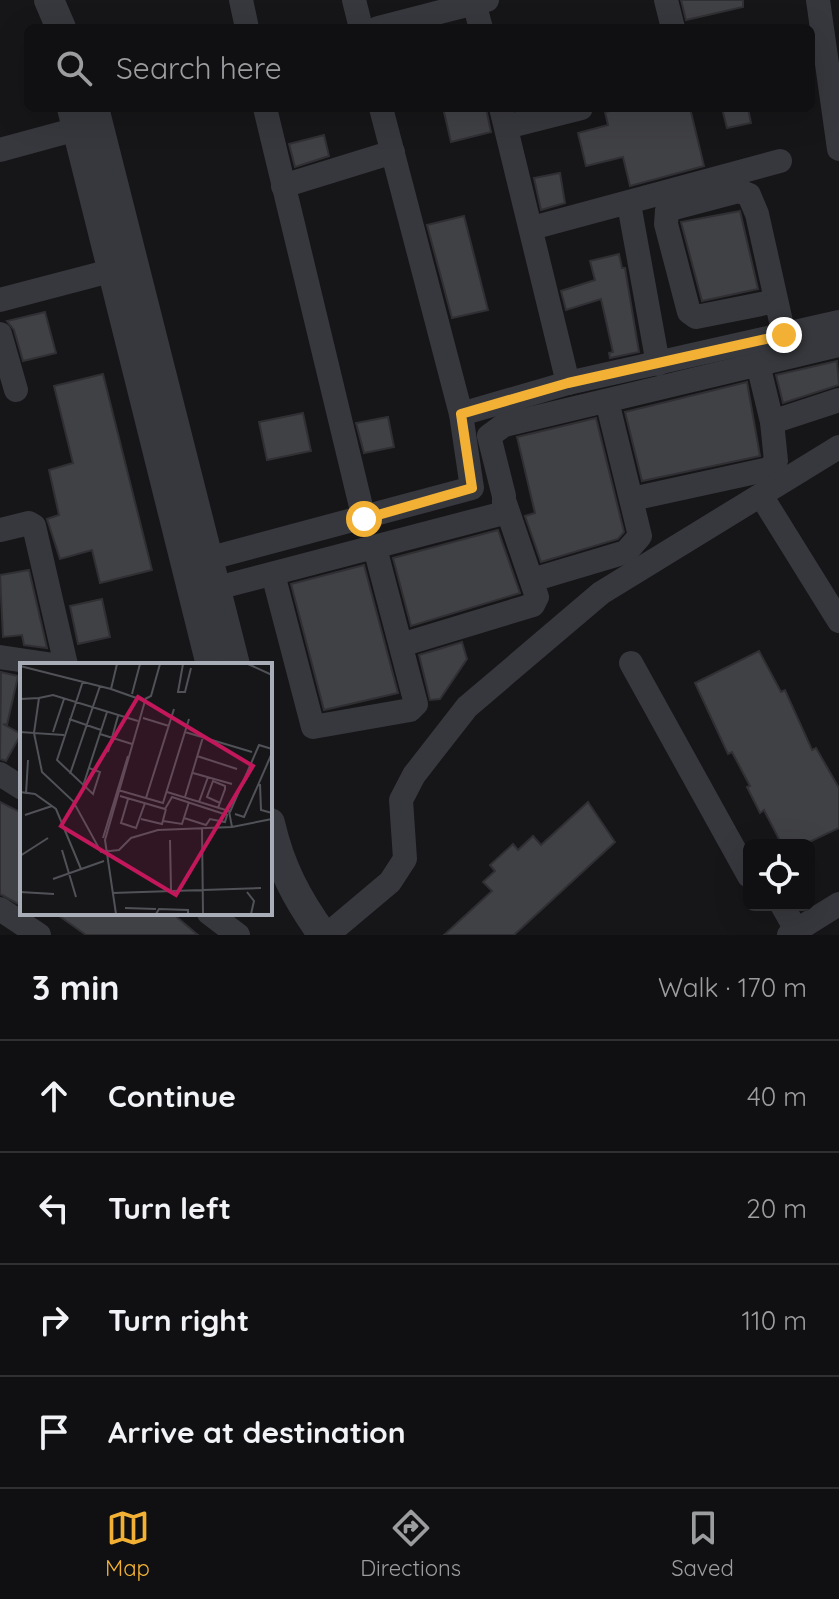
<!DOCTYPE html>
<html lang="en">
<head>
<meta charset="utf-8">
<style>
  :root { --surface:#101012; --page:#19191b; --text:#f1f3f6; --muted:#9c9d9f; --line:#303032; --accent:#f2b134 }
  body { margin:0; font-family:Quicksand,sans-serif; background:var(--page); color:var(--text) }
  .controls { position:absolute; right:24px; bottom:24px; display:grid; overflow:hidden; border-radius:12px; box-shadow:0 8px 32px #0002 }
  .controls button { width:72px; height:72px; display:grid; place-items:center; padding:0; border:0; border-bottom:2px solid var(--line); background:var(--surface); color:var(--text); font:40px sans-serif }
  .stop { position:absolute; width:24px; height:24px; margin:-18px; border:6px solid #f2b134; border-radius:50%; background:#fff }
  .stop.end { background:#f2b134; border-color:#fff; box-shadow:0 2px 8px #0008 }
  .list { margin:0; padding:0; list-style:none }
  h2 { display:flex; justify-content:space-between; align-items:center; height:104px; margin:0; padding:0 32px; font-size:34px }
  h2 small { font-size:26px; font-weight:400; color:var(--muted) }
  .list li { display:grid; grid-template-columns:52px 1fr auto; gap:24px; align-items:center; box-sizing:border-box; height:112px; padding:0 32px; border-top:2px solid var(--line) }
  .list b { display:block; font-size:30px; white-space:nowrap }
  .list em { font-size:26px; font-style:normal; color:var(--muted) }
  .icon { flex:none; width:44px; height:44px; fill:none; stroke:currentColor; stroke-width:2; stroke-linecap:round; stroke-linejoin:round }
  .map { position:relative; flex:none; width:839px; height:935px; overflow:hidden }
  .search { position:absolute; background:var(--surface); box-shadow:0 8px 32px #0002; left:24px; right:24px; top:24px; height:88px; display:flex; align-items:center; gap:20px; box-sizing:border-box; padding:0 28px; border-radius:12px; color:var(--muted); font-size:30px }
  .sheet { height:552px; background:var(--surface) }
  nav { display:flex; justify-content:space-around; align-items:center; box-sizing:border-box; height:112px; border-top:2px solid var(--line); background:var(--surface); font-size:22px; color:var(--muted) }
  nav a { display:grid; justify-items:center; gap:4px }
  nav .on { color:var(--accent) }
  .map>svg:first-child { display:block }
  .building { fill:#404145; stroke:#303034; stroke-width:2 }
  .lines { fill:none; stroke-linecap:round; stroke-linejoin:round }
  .minor { stroke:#37383d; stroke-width:24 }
  .tertiary { stroke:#37383d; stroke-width:30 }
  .route { stroke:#f2b134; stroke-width:10 }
  .inset-road { fill:none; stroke:#505258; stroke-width:2 }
  .view { fill:#c2185b; fill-opacity:0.15; stroke:#c2185b; stroke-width:4 }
  .inset-edge { fill:none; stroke:#a8adb8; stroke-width:4 }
</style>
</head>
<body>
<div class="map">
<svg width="839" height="935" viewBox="0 0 839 935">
  <rect width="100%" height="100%" fill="#161618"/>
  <g class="building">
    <polygon points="681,0 743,0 743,7 686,20"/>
    <polygon points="443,108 486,108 491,132 451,142"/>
    <polygon points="623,108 690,108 704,166 630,186 623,157 586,166 578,133 608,125 605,112"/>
    <polygon points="722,108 748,108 751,123 727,128"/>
    <polygon points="324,135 329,156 295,167 289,144"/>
    <polygon points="560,173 565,203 541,210 534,178"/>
    <polygon points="740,211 758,289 702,301 681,222"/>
    <polygon points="464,216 488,310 452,318 427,225"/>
    <polygon points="619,254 622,268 625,268 639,352 610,358 609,353 613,352 601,299 566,310 561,291 595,280 590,261"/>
    <polygon points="45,312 56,353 23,361 14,330 7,321"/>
    <polygon points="837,361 839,385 783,403 776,375"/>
    <polygon points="103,374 152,570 100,583 92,550 60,559 47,519 59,515 49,470 73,463 54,386"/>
    <polygon points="747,382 760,456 642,481 625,412"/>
    <polygon points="303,413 311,451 267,460 259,422"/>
    <polygon points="388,417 394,447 364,453 356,423"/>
    <polygon points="596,418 624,532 618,539 541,562 525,516 535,513 517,437"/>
    <polygon points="498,530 520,593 411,626 393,558"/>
    <polygon points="364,565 398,693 324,710 291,584"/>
    <polygon points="29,570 47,648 24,645 22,635 3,637 0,575"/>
    <polygon points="102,599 110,637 78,644 70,606"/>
    <polygon points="462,642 467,659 440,699 430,700 419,655"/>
    <polygon points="759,651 781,692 785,690 812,750 816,748 839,788 839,828 803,845 782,845 764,810 760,813 747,787 750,786 732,752 728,754 695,683"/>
    <polygon points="1,672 18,676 7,725 3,724 21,734 6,761 0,759"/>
    <polygon points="0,802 22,813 22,906 0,894"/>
    <polygon points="588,802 615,842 514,935 444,935 492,891 483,882 495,871 490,865 513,844 518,850 533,836 541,845"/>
    <polygon points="55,913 172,913 198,935 86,935"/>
  </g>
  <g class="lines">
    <g class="minor">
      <polyline points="241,0 247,28"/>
      <polyline points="354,0 361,28"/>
      <polyline points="666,0 673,28"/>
      <polyline points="818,0 839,149"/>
      <polyline points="474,3 481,28"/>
      <polyline points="378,28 487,0"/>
      <polyline points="265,108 364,519"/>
      <polyline points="501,108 568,383"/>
      <polyline points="506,127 581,108"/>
      <polyline points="0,150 77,129"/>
      <polyline points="283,186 393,152"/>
      <polyline points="629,204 658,364"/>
      <polyline points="532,228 780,161"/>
      <polyline points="0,300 114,270"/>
      <polyline points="776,301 696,317 689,312 666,224 667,210 739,191 749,195 757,214 784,335"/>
      <polyline points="0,334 16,390"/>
      <polyline points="758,364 772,422"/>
      <polyline points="461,414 568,383 839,322"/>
      <polyline points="762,497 839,621"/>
      <polyline points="632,499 769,469 776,461 772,422 839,400"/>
      <polyline points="0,530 29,523 34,526 66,665"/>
      <polyline points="192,563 472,488 461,414 381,108"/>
      <polyline points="273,574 313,727 410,710 416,704 375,548"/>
      <polyline points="532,580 626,552 640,536 607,401"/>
      <polyline points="217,588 504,513 504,496 489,436 504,425 839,345"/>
      <polyline points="401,645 533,605 537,597 505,503"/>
      <polyline points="0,657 54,665"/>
      <polyline points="631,663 749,876"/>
      <polyline points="0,774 22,788"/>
      <polyline points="782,905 796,930"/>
      <polyline points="0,909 39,935"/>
      <polyline points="209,913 238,935"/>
      <polyline points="327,935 390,882 405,859 401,800 414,775 467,707 601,593 839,447"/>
      <polyline points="789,935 839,904"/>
    </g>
    <g class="tertiary">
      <polyline points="49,0 61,28"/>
      <polyline points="72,108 211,665"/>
      <polyline points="94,108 235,665"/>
      <path d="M270 823C280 867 297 899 323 935"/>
    </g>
  </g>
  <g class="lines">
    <polyline class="route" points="364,519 472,488 461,414 568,383 784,335"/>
  </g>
  <g transform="translate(20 663)">
    <rect width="252" height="252" fill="#161618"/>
    <path class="inset-road" d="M163 1 158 29H165L171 5M228 1 252 12M0 3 91 26M63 18 37 97 73 131 80 109 69 105M112 31 120 1M19 35 33 32 118 58M0 36 19 35 14 70 0 69M125 36 131 33 140 1M123 55 149 63M49 56 81 67M33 69 44 36M165 69 232 89M80 71 112 81M44 72 14 70 22 109 53 138 81 189 99 187 111 175 138 167 212 164 252 156M88 89 98 53M177 93 217 106M173 110 212 121M50 111 80 23M240 121 241 147 252 150M63 123 87 49M98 127 143 140 169 56M0 129 15 131 36 146 61 206M147 129 209 148 212 164M6 131 8 97M100 133 145 146 152 134 207 152 205 159 190 156 186 162 164 155M165 134 183 74M126 135 154 46M108 136 101 160 116 165 125 140M179 139 188 114M198 145 205 126V123L193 118 187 134 200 140M210 149 239 82 252 86M215 151 224 154 252 90M5 152 32 143M121 156 142 161 146 146M143 158 162 161 169 139M182 165 183 251M83 175 108 93M150 177 151 227M42 187 56 234M0 193 28 175M33 216 84 198M0 229 34 231M227 229 234 238 231 251M92 230 241 225M105 245 136 246M96 251 85 177 125 38 91 26 97 1M136 251 139 246 168 247V251"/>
    <path class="view" d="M118 34 233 103 156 232 41 163Z"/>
    <rect width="252" height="252" class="inset-edge"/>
  </g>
</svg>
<div class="controls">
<button><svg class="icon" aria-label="locate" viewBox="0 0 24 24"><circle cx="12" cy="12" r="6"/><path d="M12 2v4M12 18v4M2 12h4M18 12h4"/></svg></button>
</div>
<div class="stop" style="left:364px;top:519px"></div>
<div class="stop end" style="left:784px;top:335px"></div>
<div class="search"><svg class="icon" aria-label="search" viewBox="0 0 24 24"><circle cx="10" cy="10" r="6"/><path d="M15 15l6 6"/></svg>Search here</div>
</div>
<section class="sheet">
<h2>3 min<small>Walk · 170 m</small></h2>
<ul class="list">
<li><svg class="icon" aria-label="ahead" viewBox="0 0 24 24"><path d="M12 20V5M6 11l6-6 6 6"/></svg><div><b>Continue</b></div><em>40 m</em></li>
<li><svg class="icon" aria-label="left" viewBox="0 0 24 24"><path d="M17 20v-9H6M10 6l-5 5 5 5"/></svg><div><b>Turn left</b></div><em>20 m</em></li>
<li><svg class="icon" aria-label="right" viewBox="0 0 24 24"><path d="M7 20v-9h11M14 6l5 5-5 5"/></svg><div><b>Turn right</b></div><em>110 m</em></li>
<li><svg class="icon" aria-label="arrive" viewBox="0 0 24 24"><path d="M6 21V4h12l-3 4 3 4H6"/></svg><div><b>Arrive at destination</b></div></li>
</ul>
</section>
<nav>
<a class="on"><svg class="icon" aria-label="map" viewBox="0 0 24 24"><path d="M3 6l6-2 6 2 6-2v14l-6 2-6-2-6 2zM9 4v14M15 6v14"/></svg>Map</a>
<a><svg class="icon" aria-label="directions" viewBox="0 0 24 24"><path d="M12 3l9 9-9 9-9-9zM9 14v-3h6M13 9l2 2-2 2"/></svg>Directions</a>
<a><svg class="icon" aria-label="saved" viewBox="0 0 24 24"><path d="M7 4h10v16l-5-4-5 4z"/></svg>Saved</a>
</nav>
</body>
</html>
